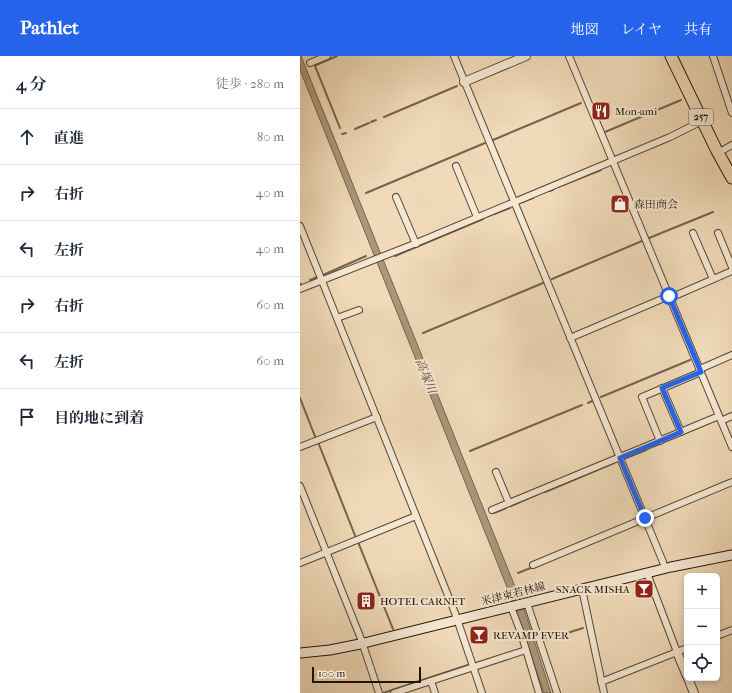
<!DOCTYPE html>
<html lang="ja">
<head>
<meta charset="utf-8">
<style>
  :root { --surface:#fff; --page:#f2f2f3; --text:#1f2937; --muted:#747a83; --line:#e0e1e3; --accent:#2563eb }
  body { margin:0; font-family:"IM FELL French Canon","Noto Serif JP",serif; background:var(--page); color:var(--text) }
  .controls { position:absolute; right:12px; bottom:12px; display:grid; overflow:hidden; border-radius:6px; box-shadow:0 2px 6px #0003 }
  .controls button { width:36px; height:36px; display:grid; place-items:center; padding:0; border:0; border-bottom:1px solid var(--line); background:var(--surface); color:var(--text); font:20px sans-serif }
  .scale { position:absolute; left:12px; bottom:10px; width:109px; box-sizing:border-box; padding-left:4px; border:2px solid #241604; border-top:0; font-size:11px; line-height:14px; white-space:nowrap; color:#241604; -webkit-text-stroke:3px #f5e7d2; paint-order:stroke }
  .stop { position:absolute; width:12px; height:12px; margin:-9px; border:3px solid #2563eb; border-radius:50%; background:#fff }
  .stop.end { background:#2563eb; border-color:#fff; box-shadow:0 1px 4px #0008 }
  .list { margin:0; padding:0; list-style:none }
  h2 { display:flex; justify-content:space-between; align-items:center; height:52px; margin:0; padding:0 16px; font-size:17px }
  h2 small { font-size:13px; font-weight:400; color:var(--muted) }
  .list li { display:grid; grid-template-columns:26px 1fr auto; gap:12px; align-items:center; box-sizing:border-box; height:56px; padding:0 16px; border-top:1px solid var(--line) }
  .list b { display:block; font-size:15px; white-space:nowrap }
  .list em { font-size:13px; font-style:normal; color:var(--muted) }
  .icon { flex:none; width:22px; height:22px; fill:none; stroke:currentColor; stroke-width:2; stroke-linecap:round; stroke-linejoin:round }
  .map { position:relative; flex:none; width:432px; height:637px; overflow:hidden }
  header { display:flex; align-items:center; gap:24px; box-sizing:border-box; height:56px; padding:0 20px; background:var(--accent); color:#fff }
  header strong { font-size:19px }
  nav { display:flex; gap:22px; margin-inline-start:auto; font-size:14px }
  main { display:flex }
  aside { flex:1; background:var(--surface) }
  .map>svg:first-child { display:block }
  .water { fill:#ab977b; stroke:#75634b }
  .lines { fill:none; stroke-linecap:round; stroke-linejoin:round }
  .stream { stroke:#75634b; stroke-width:2 }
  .minor-casing { stroke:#574731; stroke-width:8 }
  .tertiary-casing { stroke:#574731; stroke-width:10 }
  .secondary-casing { stroke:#241604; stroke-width:11 }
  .trunk-casing { stroke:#241604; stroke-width:13 }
  .minor { stroke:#f5e7d2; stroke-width:6 }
  .tertiary { stroke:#f5e7d2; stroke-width:8 }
  .secondary { stroke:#f5e7d2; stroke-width:9 }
  .trunk { stroke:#f0dab9; stroke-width:11 }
  .route { stroke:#2563eb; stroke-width:5 }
  .labels { text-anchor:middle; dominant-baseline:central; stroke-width:4; stroke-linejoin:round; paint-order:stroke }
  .shield { fill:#f5e7d2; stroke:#635542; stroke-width:1 }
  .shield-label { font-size:10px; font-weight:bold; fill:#241604 }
  .poi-label { font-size:11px; fill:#241604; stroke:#f5e7d2; text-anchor:start }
  .street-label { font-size:11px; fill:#241604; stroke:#f5e7d2 }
  .water-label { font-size:12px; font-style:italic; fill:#5a4a34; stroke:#f5e7d2 }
</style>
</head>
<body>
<header>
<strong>Pathlet</strong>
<nav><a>地図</a><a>レイヤ</a><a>共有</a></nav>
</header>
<main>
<aside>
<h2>4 分<small>徒歩 · 280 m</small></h2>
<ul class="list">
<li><svg class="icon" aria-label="ahead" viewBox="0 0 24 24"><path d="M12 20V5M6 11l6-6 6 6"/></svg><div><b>直進</b></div><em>80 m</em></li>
<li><svg class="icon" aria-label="right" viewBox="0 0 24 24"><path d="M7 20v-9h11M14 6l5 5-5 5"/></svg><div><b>右折</b></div><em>40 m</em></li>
<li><svg class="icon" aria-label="left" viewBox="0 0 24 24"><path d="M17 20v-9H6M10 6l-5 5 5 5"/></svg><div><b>左折</b></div><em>40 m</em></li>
<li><svg class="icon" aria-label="right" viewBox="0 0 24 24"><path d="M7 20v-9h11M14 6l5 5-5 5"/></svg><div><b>右折</b></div><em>60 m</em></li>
<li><svg class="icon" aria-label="left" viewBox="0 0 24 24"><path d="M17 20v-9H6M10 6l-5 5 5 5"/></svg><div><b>左折</b></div><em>60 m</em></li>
<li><svg class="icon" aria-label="arrive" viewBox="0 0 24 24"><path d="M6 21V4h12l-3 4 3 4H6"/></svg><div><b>目的地に到着</b></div></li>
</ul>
</aside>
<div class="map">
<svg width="432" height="637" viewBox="0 0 432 637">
  <rect width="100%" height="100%" fill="#f0dab9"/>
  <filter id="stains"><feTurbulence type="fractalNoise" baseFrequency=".005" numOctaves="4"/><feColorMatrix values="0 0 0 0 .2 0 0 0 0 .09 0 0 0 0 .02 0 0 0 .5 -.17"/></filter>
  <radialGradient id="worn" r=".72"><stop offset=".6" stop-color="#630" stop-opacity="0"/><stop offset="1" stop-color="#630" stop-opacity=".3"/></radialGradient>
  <polygon class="water" points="0,0 1,0 224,553 251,637 244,637 213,546 0,14"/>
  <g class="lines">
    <g class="stream">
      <polyline points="16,9 37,0"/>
      <polyline points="15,10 40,72"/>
      <polyline points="84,61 157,30"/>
      <polyline points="71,66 76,64"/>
      <polyline points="55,73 69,67"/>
      <polyline points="305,76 381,44"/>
      <polyline points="42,78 46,77"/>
      <polyline points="193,84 281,47"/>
      <polyline points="258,131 301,114"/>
      <polyline points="250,135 254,133"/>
      <polyline points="66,137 185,87"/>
      <polyline points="220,147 233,142"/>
      <polyline points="194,158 210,152"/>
      <polyline points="349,182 413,156"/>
      <polyline points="95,200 183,163"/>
      <polyline points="23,219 66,200"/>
      <polyline points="252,223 342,185"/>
      <polyline points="10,224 17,221"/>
      <polyline points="0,228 1,228"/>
      <polyline points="123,277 243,227"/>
      <polyline points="301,341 390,304"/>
      <polyline points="0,342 16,383"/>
      <polyline points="288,347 292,345"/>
      <polyline points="18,386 56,482"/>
      <polyline points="354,390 414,365"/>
      <polyline points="170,395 282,349"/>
      <polyline points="326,402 346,394"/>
      <polyline points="245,436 314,407"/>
      <polyline points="211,450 238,438"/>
      <polyline points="194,457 206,452"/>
      <polyline points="58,486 93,573"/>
      <polyline points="218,517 233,511"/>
      <polyline points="242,585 283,572"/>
      <polyline points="176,607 220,593"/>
      <polyline points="83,637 168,609"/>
    </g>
    <defs>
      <g id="minor">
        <polyline points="154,0 363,506 365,513"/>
        <polyline points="269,0 432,391"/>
        <polyline points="413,0 432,57"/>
        <polyline points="10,7 27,0"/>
        <polyline points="418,97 432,89"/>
        <polyline points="156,110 177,161"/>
        <polyline points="96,141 116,188"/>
        <polyline points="0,170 155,557 182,637"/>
        <polyline points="393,177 413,223"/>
        <polyline points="418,177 432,211"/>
        <polyline points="0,233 109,190 370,81 402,65"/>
        <polyline points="370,242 432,215"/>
        <polyline points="37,262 59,254"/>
        <polyline points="270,282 369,240"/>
        <polyline points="400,313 432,299"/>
        <polyline points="362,332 381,376"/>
        <polyline points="421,365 432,360"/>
        <polyline points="360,385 342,341 401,316"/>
        <polyline points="0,391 77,361"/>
        <polyline points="196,416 209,447"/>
        <polyline points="0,430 61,583 79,637"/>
        <polyline points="192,454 419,360"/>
        <polyline points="0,507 116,460"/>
        <polyline points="233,509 432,426"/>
        <polyline points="347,517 377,596"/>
        <polyline points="282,533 304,637"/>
        <polyline points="227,547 257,637"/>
        <polyline points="211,551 221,577 239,637"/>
        <polyline points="417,580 432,574"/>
        <polyline points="131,625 135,637"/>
        <polyline points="301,626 387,592"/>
        <polyline points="94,637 226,594"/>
      </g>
      <g id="tertiary">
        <polyline points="164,26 226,0"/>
        <polyline points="377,596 387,620"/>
        <polyline points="388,622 394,637"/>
      </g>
      <polyline id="secondary" points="0,597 30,594 60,588 371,511 432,499"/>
      <polyline id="trunk" points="371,0 416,93 432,122"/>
    </defs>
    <use href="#minor" class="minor-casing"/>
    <use href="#tertiary" class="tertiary-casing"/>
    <use href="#secondary" class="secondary-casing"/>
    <use href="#trunk" class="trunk-casing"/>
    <use href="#minor" class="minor"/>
    <use href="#tertiary" class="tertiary"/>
    <use href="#secondary" class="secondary"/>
    <use href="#trunk" class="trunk"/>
  </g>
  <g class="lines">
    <polyline class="route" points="345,462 320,402 381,376 362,332 401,316 369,240"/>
  </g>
  <defs>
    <symbol id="restaurant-square" viewBox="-11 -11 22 22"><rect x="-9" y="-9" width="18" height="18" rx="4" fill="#8f2418" stroke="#f5e7d2"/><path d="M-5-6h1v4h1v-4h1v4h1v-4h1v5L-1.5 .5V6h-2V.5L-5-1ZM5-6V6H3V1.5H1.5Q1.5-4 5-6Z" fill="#fff"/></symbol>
    <symbol id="shop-square" viewBox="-11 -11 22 22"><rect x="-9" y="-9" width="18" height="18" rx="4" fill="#8f2418" stroke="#f5e7d2"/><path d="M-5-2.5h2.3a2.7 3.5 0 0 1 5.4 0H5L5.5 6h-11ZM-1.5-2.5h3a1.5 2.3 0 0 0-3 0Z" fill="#fff"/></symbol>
    <symbol id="bar-square" viewBox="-11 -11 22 22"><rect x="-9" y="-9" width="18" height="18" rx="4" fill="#8f2418" stroke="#f5e7d2"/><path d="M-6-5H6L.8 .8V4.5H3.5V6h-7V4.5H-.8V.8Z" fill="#fff"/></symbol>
    <symbol id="building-square" viewBox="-11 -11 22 22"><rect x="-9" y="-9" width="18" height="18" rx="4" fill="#8f2418" stroke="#f5e7d2"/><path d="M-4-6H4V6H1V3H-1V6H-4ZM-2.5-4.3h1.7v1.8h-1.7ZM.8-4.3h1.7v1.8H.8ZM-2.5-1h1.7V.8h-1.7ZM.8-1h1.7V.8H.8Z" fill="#fff"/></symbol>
  </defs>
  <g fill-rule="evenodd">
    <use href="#restaurant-square" x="290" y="44" width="22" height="22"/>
    <use href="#shop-square" x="309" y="137" width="22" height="22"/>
    <use href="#bar-square" x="333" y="522" width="22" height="22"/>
    <use href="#building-square" x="55" y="534" width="22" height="22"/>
    <use href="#bar-square" x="168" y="568" width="22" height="22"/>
  </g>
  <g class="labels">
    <rect class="shield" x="389" y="53" width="24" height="16" rx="3"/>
    <g class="shield-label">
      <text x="401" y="61">257</text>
    </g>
    <g class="poi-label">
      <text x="315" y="55">Mon-ami</text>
      <text x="334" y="148">森田商会</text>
      <text x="330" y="533" text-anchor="end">SNACK MISHA</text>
      <text x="80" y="545">HOTEL CARNET</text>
      <text x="193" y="579">REVAMP EVER</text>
    </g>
    <g class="street-label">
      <text transform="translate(213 538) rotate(-14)">米津東若林線</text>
    </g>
    <g class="water-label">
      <text transform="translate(126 320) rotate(68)">高塚川</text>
    </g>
  </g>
  <rect width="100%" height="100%" filter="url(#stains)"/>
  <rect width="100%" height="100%" fill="url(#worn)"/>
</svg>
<div class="controls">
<button>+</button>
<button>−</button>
<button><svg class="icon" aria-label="locate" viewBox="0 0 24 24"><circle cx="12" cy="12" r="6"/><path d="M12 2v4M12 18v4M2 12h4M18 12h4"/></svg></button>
</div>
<div class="scale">100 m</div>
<div class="stop" style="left:369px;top:240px"></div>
<div class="stop end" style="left:345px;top:462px"></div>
</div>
</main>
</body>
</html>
